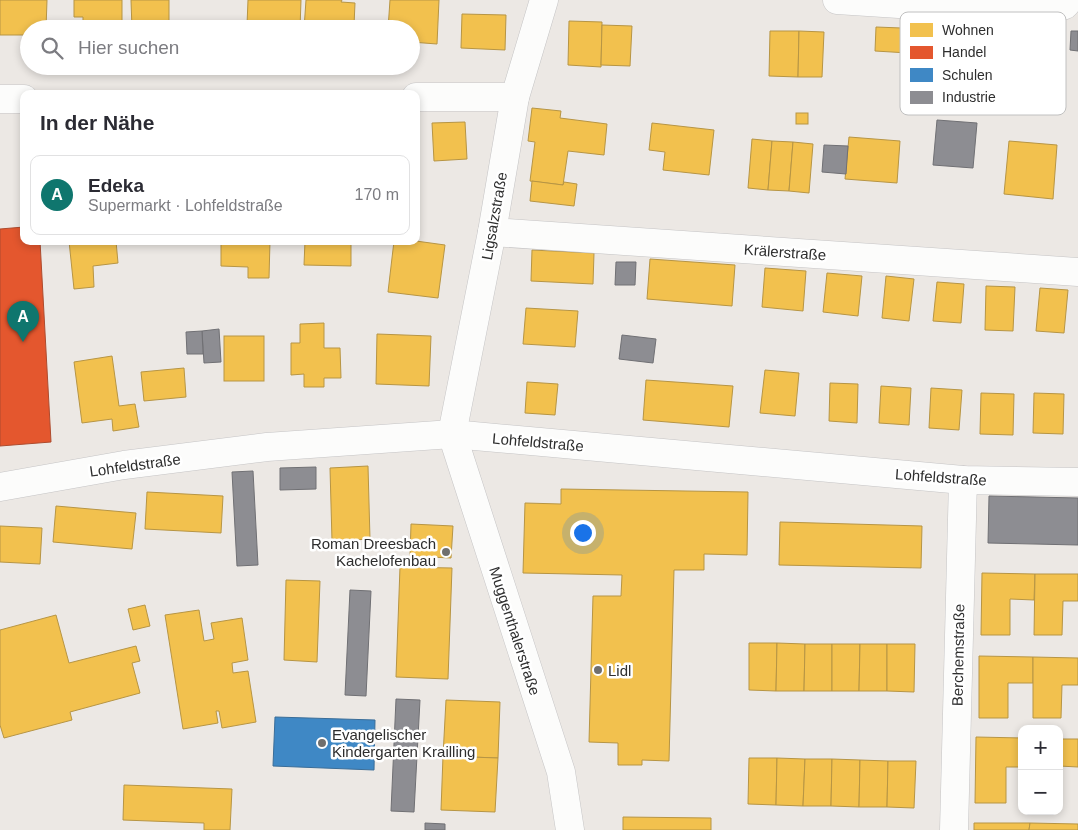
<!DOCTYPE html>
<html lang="de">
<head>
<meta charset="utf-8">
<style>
  :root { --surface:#fff; --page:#f2f2f3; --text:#2b2b33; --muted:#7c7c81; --line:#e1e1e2; --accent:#0f766e }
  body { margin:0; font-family:Arial,sans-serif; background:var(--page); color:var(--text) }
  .controls { position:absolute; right:15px; bottom:15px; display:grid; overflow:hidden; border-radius:10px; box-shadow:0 2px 8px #0003 }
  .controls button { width:45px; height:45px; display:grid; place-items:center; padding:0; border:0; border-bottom:1px solid var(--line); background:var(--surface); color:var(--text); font:25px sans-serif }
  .you { position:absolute; left:582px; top:532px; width:18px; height:18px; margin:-12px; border:4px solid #fff; border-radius:50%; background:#1a73e8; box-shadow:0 0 0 8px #1a73e833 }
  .badge { display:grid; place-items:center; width:32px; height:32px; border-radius:50%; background:var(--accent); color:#fff; font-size:16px; font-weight:700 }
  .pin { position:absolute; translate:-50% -41px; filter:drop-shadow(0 1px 2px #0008) }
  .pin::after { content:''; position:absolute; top:26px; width:18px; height:15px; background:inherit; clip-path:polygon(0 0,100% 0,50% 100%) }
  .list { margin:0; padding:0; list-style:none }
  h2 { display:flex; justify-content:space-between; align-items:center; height:65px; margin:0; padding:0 20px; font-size:21px }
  h2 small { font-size:16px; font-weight:400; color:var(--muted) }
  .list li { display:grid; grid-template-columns:32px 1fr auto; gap:15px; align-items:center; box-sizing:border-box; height:80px; margin:0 10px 10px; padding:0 10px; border:1px solid var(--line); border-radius:10px }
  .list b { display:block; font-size:19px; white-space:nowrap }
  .list p { margin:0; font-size:16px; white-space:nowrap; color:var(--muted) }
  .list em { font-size:16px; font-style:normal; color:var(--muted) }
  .icon { flex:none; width:28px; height:28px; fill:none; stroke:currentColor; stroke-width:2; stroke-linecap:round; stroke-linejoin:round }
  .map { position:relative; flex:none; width:1078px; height:830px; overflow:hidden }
  .search { position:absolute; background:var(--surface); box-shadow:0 2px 8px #0003; left:20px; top:20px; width:400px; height:55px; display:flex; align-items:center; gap:12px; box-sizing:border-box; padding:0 18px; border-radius:28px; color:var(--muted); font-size:19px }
  .panel { position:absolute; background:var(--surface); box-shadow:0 2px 8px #0003; left:20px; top:90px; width:400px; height:155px; border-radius:10px }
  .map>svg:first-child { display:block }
  .homes { fill:#f2c14e; stroke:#b79544 }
  .shops { fill:#e4572e; stroke:#ad4b2e }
  .schools { fill:#3f88c5; stroke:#3a6d98 }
  .industry { fill:#8d8d92; stroke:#707074 }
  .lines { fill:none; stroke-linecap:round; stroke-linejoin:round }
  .minor-casing { stroke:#c5c4c5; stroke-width:29 }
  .minor { stroke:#fcfcfb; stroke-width:28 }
  .poi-dot { fill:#706f6e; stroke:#fff; stroke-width:2 }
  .labels { text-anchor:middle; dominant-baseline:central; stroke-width:5; stroke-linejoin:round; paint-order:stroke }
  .street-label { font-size:15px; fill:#2e2e2e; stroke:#fff }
  .poi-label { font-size:15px; fill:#2e2e2e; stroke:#fff; text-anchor:start }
  .key { fill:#fff; stroke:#c0c0c0; stroke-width:1 }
  .key-label { font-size:14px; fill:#2e2e2e }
</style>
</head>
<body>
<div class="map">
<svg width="1078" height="830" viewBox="0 0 1078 830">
  <rect width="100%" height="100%" fill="#ece8e4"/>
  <g class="homes">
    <polygon points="0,0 47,0 46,29 29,29 29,35 0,35"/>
    <polygon points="74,0 122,0 122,29 83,29 83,17 74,17"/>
    <polygon points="131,0 169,0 169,29 132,29"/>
    <polygon points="248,0 301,0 300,29 269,29 269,26 247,25"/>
    <polygon points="306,0 342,0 341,2 355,3 354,25 338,24 338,29 304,29"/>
    <polygon points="390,0 439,0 437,44 411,42 411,29 388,29"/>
    <polygon points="462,14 506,15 505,50 461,48"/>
    <polygon points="569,21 602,22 601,67 568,65"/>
    <polygon points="602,25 632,26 630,66 601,65"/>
    <polygon points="876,27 927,29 925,54 875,51"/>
    <polygon points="770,31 799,31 798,77 769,76"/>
    <polygon points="799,31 824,32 822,77 798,77"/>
    <polygon points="532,108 561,111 560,118 607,124 604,155 568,151 563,185 530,181 535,142 528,141"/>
    <rect x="796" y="113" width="12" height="11"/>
    <polygon points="465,122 467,159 434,161 432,123"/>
    <polygon points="652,123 714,130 709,175 663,170 665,152 649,150"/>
    <polygon points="849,137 900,141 897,183 845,179"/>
    <polygon points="752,139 772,141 768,190 748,188"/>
    <polygon points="772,141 793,142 789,191 768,190"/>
    <polygon points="1009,141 1057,145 1053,199 1004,194"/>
    <polygon points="793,142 813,144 809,193 789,191"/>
    <polygon points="532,181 563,185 564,182 577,184 574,206 530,201"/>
    <polygon points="69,241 116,241 118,263 93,266 94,287 74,289"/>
    <polygon points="221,241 270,241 269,278 248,278 248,267 221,266"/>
    <polygon points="305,241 351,241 351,266 304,265"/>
    <polygon points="394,241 416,241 445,245 438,298 388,292"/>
    <polygon points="532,250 594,253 593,284 531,281"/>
    <polygon points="650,259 735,265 732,306 647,299"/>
    <polygon points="765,268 806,271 803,311 762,307"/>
    <polygon points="827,273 862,276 858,316 823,312"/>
    <polygon points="886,276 914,279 909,321 882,318"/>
    <polygon points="937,282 964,284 961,323 933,321"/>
    <polygon points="986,286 1015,287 1013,331 985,330"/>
    <polygon points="1040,288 1068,290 1064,333 1036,331"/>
    <polygon points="526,308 578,311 575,347 523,344"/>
    <polygon points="324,323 324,348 340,348 341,378 324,378 324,387 304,387 304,374 291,375 291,343 300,343 300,324"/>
    <polygon points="377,334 431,336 429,386 376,384"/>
    <rect x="224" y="336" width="40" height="45"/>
    <polygon points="112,356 119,406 135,404 139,427 113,431 112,419 82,423 74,362"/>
    <polygon points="184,368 186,397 144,401 141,372"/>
    <polygon points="765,370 799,373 795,416 760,413"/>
    <polygon points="646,380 733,386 729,427 643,420"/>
    <polygon points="527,382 558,384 555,415 525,413"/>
    <polygon points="830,383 858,384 857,423 829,421"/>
    <polygon points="881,386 911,388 909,425 879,423"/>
    <polygon points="931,388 962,390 959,430 929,428"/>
    <polygon points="981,393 1014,394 1013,435 980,434"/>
    <polygon points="1034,393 1064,394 1063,434 1033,433"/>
    <polygon points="368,466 370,539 332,541 330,468"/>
    <polygon points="561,489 748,492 747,555 704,554 704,570 674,570 669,761 642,760 642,765 618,765 618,743 589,742 593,596 621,596 622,575 523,573 525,503 561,504"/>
    <polygon points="147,492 223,496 221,533 145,529"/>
    <polygon points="56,506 136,513 132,549 53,542"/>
    <polygon points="780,522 922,526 921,568 779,565"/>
    <polygon points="411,524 453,526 451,558 410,556"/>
    <polygon points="0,526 42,528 40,564 0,562"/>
    <polygon points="400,567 452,568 448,679 396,677"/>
    <polygon points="982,573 1035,574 1034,600 1010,599 1010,635 981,635"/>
    <polygon points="1035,574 1078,574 1078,601 1063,601 1062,635 1034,635"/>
    <polygon points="286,580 320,581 317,662 284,660"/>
    <polygon points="145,605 150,626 133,630 128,609"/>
    <polygon points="199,610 204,641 214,639 211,623 242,618 248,660 232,663 233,673 248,671 256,722 222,728 219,711 216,711 218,723 183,729 165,615"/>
    <polygon points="56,615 69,663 136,646 140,661 132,663 140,693 70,712 72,720 4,738 0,725 0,630"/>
    <polygon points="749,643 777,643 776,691 749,690"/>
    <polygon points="777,643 805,644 804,691 776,691"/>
    <polygon points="805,644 832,644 832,691 804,691"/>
    <polygon points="832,644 860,644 859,691 832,691"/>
    <polygon points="860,644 887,644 887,691 859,691"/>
    <polygon points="887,644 915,644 914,692 887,691"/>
    <polygon points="979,656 1033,657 1033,683 1008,683 1008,718 979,718"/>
    <polygon points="1033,657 1078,658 1078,685 1062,685 1061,718 1033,718"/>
    <polygon points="446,700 500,702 498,758 443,756"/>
    <polygon points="976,737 1022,738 1022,767 1006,767 1006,803 975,803"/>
    <polygon points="1059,739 1078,739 1078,767 1059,766"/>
    <polygon points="443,756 498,758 495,812 441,810"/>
    <polygon points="749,758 777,758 776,805 748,804"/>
    <polygon points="777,758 805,759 803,806 776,805"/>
    <polygon points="805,759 832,759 831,806 803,806"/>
    <polygon points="832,759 860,760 859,807 831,806"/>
    <polygon points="860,760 888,761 887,807 859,807"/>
    <polygon points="888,761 916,761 914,808 887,807"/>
    <polygon points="124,785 232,789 230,830 204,830 204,823 123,820"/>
    <polygon points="623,817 711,818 711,830 623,830"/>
    <polygon points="974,823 1030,823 1029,830 974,830"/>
    <polygon points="1030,823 1078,824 1078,830 1029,830"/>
  </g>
  <polygon class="shops" points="24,227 24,241 40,241 51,442 0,446 0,229"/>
  <polygon class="schools" points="275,717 375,720 374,770 273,766"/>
  <g class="industry">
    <polygon points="1071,31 1078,31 1078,51 1070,50"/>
    <polygon points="937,120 977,123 973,168 933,165"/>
    <polygon points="824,145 848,146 846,174 822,172"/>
    <polygon points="616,262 636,262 635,285 615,285"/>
    <polygon points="219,329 221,362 204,363 202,331"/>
    <polygon points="202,331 203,354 187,354 186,332"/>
    <polygon points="622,335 656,339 653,363 619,359"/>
    <polygon points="316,467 316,489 280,490 280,468"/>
    <polygon points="253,471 258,565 237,566 232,472"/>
    <polygon points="989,496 1078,498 1078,545 988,543"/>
    <polygon points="350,590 371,591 366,696 345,695"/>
    <polygon points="396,699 420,700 414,812 391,811"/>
    <polygon points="425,823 445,824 445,830 425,830"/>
  </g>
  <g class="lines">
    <defs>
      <g id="minor">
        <polyline points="544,0 515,97 492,232 452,434 561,772 570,830"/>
        <polyline points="837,0 1038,13 1065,5 1069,0"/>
        <polyline points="416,97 515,97"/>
        <polyline points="0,99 24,99"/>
        <polyline points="492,232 1078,272"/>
        <polyline points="0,487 124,465 267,447 452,434 963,480 1078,482"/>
        <polyline points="954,830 963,480"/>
      </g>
    </defs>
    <use href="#minor" class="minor-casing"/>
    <use href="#minor" class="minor"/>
  </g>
  <g class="poi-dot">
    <circle cx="446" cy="552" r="5"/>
    <circle cx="598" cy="670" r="5"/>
    <circle cx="322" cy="743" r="5"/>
  </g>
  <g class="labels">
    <g class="street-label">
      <text transform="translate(494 216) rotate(-80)">Ligsalzstraße</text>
      <text transform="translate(785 252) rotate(4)">Krälerstraße</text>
      <text transform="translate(538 442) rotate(5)">Lohfeldstraße</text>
      <text transform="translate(135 465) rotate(-8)">Lohfeldstraße</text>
      <text transform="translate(941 477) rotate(4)">Lohfeldstraße</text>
      <text transform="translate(515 631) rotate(72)">Muggenthalerstraße</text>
      <text transform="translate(958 655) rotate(-89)">Berchemstraße</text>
    </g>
    <g class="poi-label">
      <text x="436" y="543" text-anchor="end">Roman Dreesbach<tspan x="436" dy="17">Kachelofenbau</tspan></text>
      <text x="608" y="670">Lidl</text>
      <text x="332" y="734">Evangelischer<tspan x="332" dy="17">Kindergarten Krailling</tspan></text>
    </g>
  </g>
  <rect x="900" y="12" width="166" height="103" rx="8" class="key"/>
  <rect x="910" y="23" width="23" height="14" fill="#f2c14e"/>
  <rect x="910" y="46" width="23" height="13" fill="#e4572e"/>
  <rect x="910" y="68" width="23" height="14" fill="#3f88c5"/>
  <rect x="910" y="91" width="23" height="13" fill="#8d8d92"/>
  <g class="key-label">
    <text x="942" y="35">Wohnen</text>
    <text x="942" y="57">Handel</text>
    <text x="942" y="80">Schulen</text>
    <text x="942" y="102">Industrie</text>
  </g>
</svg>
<div class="controls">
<button>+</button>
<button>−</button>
</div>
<div class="you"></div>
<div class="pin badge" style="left:23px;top:342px">A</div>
<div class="search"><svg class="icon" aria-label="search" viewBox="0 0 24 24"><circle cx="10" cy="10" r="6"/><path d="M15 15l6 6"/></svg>Hier suchen</div>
<section class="panel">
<h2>In der Nähe<small></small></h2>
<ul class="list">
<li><span class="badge">A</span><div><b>Edeka</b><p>Supermarkt · Lohfeldstraße</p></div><em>170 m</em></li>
</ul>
</section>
</div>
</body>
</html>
